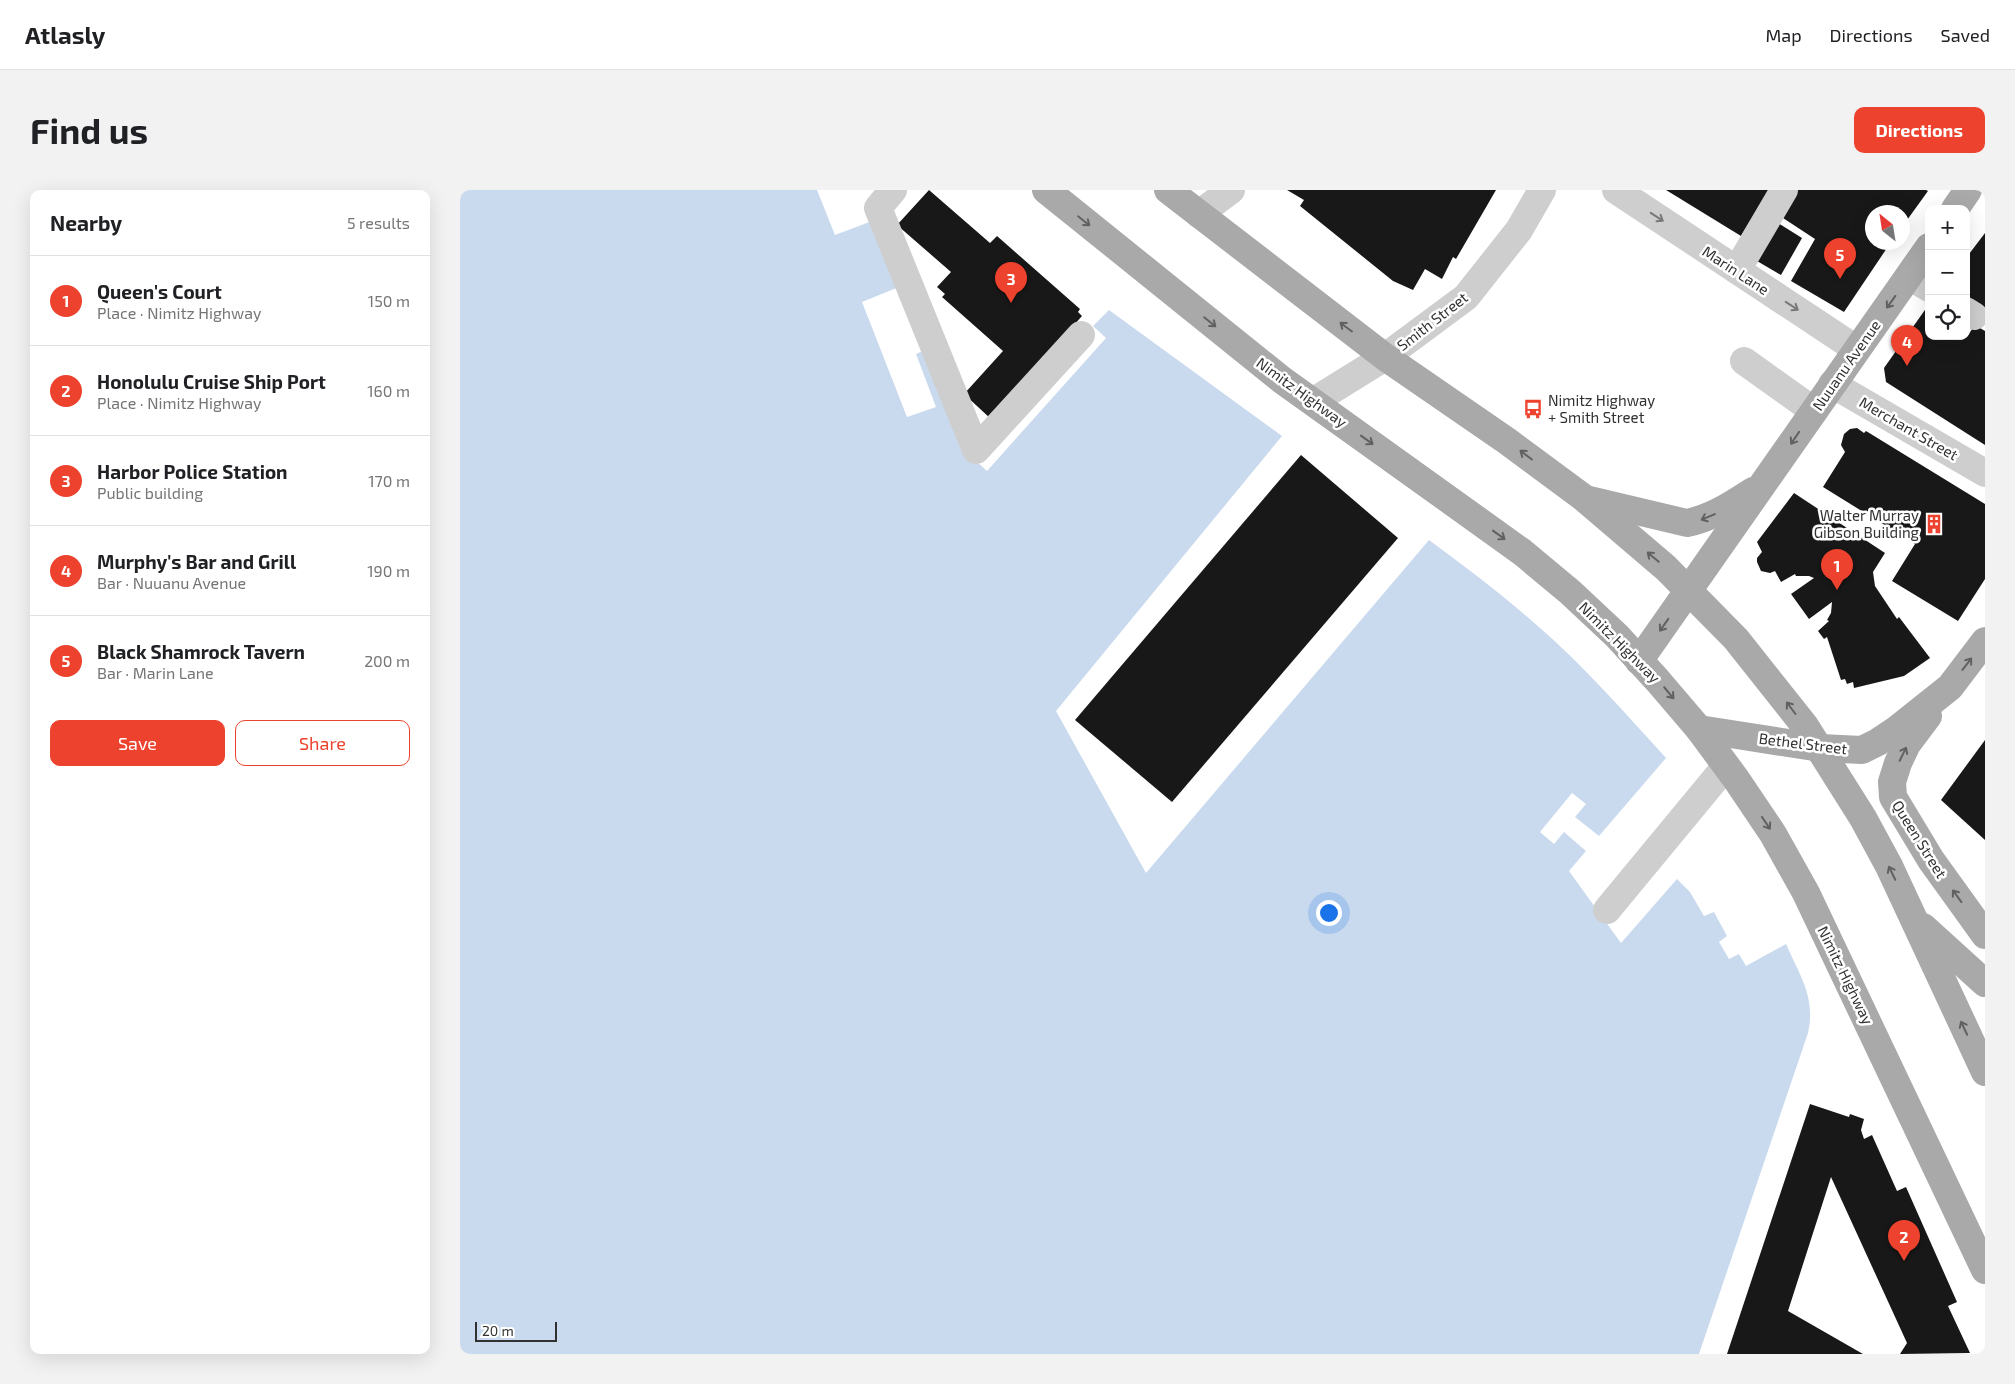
<!DOCTYPE html>
<html lang="en">
<head>
<meta charset="utf-8">
<style>
  :root { --surface:#fff; --page:#f2f2f2; --text:#202124; --muted:#757577; --line:#e0e0e0; --accent:#ed422d }
  body { margin:0; font-family:"Exo 2",sans-serif; background:var(--page); color:var(--text) }
  .controls { position:absolute; right:15px; top:15px; display:grid; overflow:hidden; border-radius:10px; box-shadow:0 5px 20px #0002 }
  .controls button { width:45px; height:45px; display:grid; place-items:center; padding:0; border:0; border-bottom:1px solid var(--line); background:var(--surface); color:var(--text); font:25px sans-serif }
  .compass { position:absolute; left:1405px; top:15px; width:45px; height:45px; border-radius:50%; background:var(--surface); box-shadow:0 5px 20px #0002; rotate:330deg }
  .scale { position:absolute; left:15px; bottom:12px; width:82px; box-sizing:border-box; padding-left:5px; border:2px solid #313131; border-top:0; font-size:14px; line-height:18px; white-space:nowrap; color:#313131; -webkit-text-stroke:4px #fff; paint-order:stroke }
  .you { position:absolute; left:868px; top:722px; width:18px; height:18px; margin:-12px; border:4px solid #fff; border-radius:50%; background:#1a73e8; box-shadow:0 0 0 8px #1a73e833 }
  .badge { display:grid; place-items:center; width:32px; height:32px; border-radius:50%; background:var(--accent); color:#fff; font-size:16px; font-weight:700 }
  .pin { position:absolute; translate:-50% -41px; filter:drop-shadow(0 1px 2px #0008) }
  .pin::after { content:''; position:absolute; top:26px; width:18px; height:15px; background:inherit; clip-path:polygon(0 0,100% 0,50% 100%) }
  .list { margin:0; padding:0; list-style:none }
  h2 { display:flex; justify-content:space-between; align-items:center; height:65px; margin:0; padding:0 20px; font-size:21px }
  h2 small { font-size:16px; font-weight:400; color:var(--muted) }
  .list li { display:grid; grid-template-columns:32px 1fr auto; gap:15px; align-items:center; box-sizing:border-box; height:90px; padding:0 20px; border-top:1px solid var(--line) }
  .list b { display:block; font-size:19px; white-space:nowrap }
  .list p { margin:0; font-size:16px; white-space:nowrap; color:var(--muted) }
  .list em { font-size:16px; font-style:normal; color:var(--muted) }
  .actions { display:flex; gap:10px; padding:15px 20px }
  .actions a { flex:1; padding:11px 0; border:1px solid var(--accent); border-radius:10px; text-align:center; font-size:18px; color:var(--accent) }
  .actions .main { background:var(--accent); color:#fff }
  .icon { flex:none; width:28px; height:28px; fill:none; stroke:currentColor; stroke-width:2; stroke-linecap:round; stroke-linejoin:round }
  .map { position:relative; flex:none; width:1525px; height:1164px; overflow:hidden; border-radius:10px }
  header { display:flex; align-items:center; gap:30px; box-sizing:border-box; height:70px; padding:0 25px; background:var(--surface); border-bottom:1px solid var(--line) }
  header strong { font-size:24px }
  nav { display:flex; gap:28px; margin-inline-start:auto; font-size:18px }
  .intro { display:flex; align-items:center; justify-content:space-between; box-sizing:border-box; height:120px; padding:0 30px }
  h1 { margin:0; font-size:35px }
  .button { padding:12px 22px; border-radius:10px; background:var(--accent); color:#fff; font-size:18px; font-weight:700 }
  main { display:flex; gap:30px; padding:0 30px }
  aside { flex:1; background:var(--surface); border-radius:10px; box-shadow:0 5px 20px #0002 }
  .map>svg:first-child { display:block }
  .water { fill:#cadaee }
  .building { fill:#181818 }
  .lines { fill:none; stroke-linecap:round; stroke-linejoin:round }
  .minor { stroke:#cecece; stroke-width:28 }
  .major { stroke:#a9a9a9; stroke-width:28 }
  .oneway { stroke:#787878 }
  .oneway2 { stroke:#616161 }
  .labels { text-anchor:middle; dominant-baseline:central; stroke-width:5; stroke-linejoin:round; paint-order:stroke }
  .street-label { font-size:15px; fill:#313131; stroke:#fff }
  .poi-label { font-size:15px; fill:#313131; stroke:#fff; text-anchor:start }
</style>
</head>
<body>
<header>
<strong>Atlasly</strong>
<nav><a>Map</a><a>Directions</a><a>Saved</a></nav>
</header>
<div class="intro"><h1>Find us</h1><a class="button">Directions</a></div>
<main>
<aside>
<h2>Nearby<small>5 results</small></h2>
<ul class="list">
<li><span class="badge">1</span><div><b>Queen's Court</b><p>Place · Nimitz Highway</p></div><em>150 m</em></li>
<li><span class="badge">2</span><div><b>Honolulu Cruise Ship Port</b><p>Place · Nimitz Highway</p></div><em>160 m</em></li>
<li><span class="badge">3</span><div><b>Harbor Police Station</b><p>Public building</p></div><em>170 m</em></li>
<li><span class="badge">4</span><div><b>Murphy's Bar and Grill</b><p>Bar · Nuuanu Avenue</p></div><em>190 m</em></li>
<li><span class="badge">5</span><div><b>Black Shamrock Tavern</b><p>Bar · Marin Lane</p></div><em>200 m</em></li>
</ul>
<div class="actions"><a class="main">Save</a><a>Share</a></div>
</aside>
<div class="map">
<svg width="1525" height="1164" viewBox="0 0 1525 1164">
  <rect width="100%" height="100%" fill="#fff"/>
  <path class="water" d="M0 0H357L375 45 412 31 439 97 402 112 447 227 476 217 456 164 465 160 503 259 527 281 646 148 633 136 649 120 822 246 596 521 686 683 969 350C1007 378 1044 406 1079 437 1125 477 1165 523 1206 568L1139 646 1115 627 1126 614 1112 603 1080 642 1094 654 1104 642 1126 661 1109 681 1161 753 1217 689 1230 702 1244 726 1254 722 1267 746 1259 752 1269 769 1279 764 1286 776 1326 754C1340 786 1356 807 1348 843L1239 1164H0Z"/>
  <g class="building">
    <polygon points="469,0 530,53 537,46 620,119 618,122 622,126 531,229 504,204 543,161 482,107 485,104 477,97 491,82 437,35"/>
    <polygon points="827,0 1036,0 996,69 993,67 982,89 965,79 953,100 933,91 840,16 844,10"/>
    <polygon points="1206,0 1309,0 1281,46"/>
    <polygon points="1338,0 1466,0 1468,1 1442,37 1442,22 1412,22 1412,52 1431,52 1384,122 1331,91 1355,49 1323,28"/>
    <polygon points="1318,33 1342,48 1321,85 1297,71"/>
    <polygon points="1525,43 1525,128 1506,115 1506,68"/>
    <polygon points="1467,117 1469,146 1506,146 1506,143 1508,145 1515,135 1525,141 1525,255 1426,192 1424,178"/>
    <polygon points="1397,238 1404,243 1406,241 1525,314 1525,389 1498,431 1432,391 1455,354 1363,297 1385,262 1381,255 1384,244 1390,239"/>
    <polygon points="841,265 938,348 712,612 615,530"/>
    <polygon points="1334,303 1425,363 1413,382 1415,396 1437,429 1439,427 1470,468 1444,486 1394,498 1393,492 1387,494 1385,489 1381,490 1367,447 1364,449 1358,441 1369,431 1367,430 1371,423 1372,412 1349,429 1331,404 1354,388 1349,386 1336,386 1335,384 1321,392 1315,381 1310,383 1301,381 1297,372 1297,368 1302,362 1297,352"/>
    <polygon points="1525,550 1525,650 1481,610"/>
    <polygon points="1350,914 1389,927 1390,924 1404,929 1401,940 1404,949 1412,945 1437,1001 1446,997 1497,1112 1488,1116 1510,1163 1440,1164 1447,1153 1371,987 1328,1121 1403,1164 1267,1164"/>
  </g>
  <g class="lines">
    <g class="minor">
      <polyline points="433,0 418,18 516,260 621,145"/>
      <polyline points="1156,0 1396,159"/>
      <polyline points="739,24 771,0"/>
      <polyline points="1277,80 1324,0"/>
      <polyline points="1449,86 1469,98"/>
      <polyline points="1506,121 1514,126"/>
      <polyline points="1284,171 1354,221"/>
      <polyline points="1372,194 1525,283"/>
      <polyline points="854,211 925,167 1006,107 1059,40 1082,0"/>
      <polyline points="1147,720 1266,576"/>
    </g>
    <g class="major">
      <polyline points="586,0 822,190 1062,362 1110,402 1157,446 1198,491 1239,539 1276,589 1313,644 1346,703 1525,1080"/>
      <polyline points="708,0 925,167 1047,251 1124,308 1206,378 1276,449 1345,536 1403,628 1429,676 1525,882"/>
      <polyline points="1495,19 1508,0"/>
      <path d="M1130 310 1227 333C1252 328 1271 315 1293 301"/>
      <polyline points="1179,471 1469,57"/>
      <polyline points="1468,526 1447,554 1438,573 1432,592 1433,607 1471,670 1525,745"/>
      <polyline points="1239,539 1360,558 1402,560 1418,552 1436,540 1490,497 1525,451"/>
      <polyline points="1463,737 1525,793"/>
    </g>
  </g>
  <defs><path id="oneway-shaft" d="M-6 0H5M1.5-3L5.5 0L1.5 3" fill="none" stroke-width="1.6" stroke-linecap="round" stroke-linejoin="round" transform="scale(1.25)"/></defs>
  <g class="oneway">
    <use href="#oneway-shaft" transform="translate(1197 27) rotate(33)"/>
    <use href="#oneway-shaft" transform="translate(1332 116) rotate(33)"/>
  </g>
  <g class="oneway2">
    <use href="#oneway-shaft" transform="translate(624 31) rotate(39)"/>
    <use href="#oneway-shaft" transform="translate(1431 112) rotate(126)"/>
    <use href="#oneway-shaft" transform="translate(750 132) rotate(39)"/>
    <use href="#oneway-shaft" transform="translate(886 137) rotate(-143)"/>
    <use href="#oneway-shaft" transform="translate(1335 248) rotate(124)"/>
    <use href="#oneway-shaft" transform="translate(907 250) rotate(36)"/>
    <use href="#oneway-shaft" transform="translate(1066 265) rotate(-143)"/>
    <use href="#oneway-shaft" transform="translate(1248 327) rotate(157)"/>
    <use href="#oneway-shaft" transform="translate(1039 345) rotate(36)"/>
    <use href="#oneway-shaft" transform="translate(1193 367) rotate(-140)"/>
    <use href="#oneway-shaft" transform="translate(1204 435) rotate(125)"/>
    <use href="#oneway-shaft" transform="translate(1507 474) rotate(-52)"/>
    <use href="#oneway-shaft" transform="translate(1209 503) rotate(50)"/>
    <use href="#oneway-shaft" transform="translate(1331 518) rotate(-127)"/>
    <use href="#oneway-shaft" transform="translate(1443 564) rotate(-64)"/>
    <use href="#oneway-shaft" transform="translate(1306 633) rotate(56)"/>
    <use href="#oneway-shaft" transform="translate(1432 683) rotate(-116)"/>
    <use href="#oneway-shaft" transform="translate(1497 706) rotate(-126)"/>
    <use href="#oneway-shaft" transform="translate(1504 838) rotate(-115)"/>
  </g>
  <defs>
    <symbol id="bus-bare" viewBox="-9 -9 18 18"><path d="M-5-6H5V4H4V6H2V4H-2V6H-4V4H-5ZM-3.5-4V0h7V-4ZM-3.5 1.2v1.5H-2V1.2ZM2 1.2v1.5H3.5V1.2Z" fill="#ed422d" stroke="#fff" stroke-width="2.5" paint-order="stroke"/></symbol>
    <symbol id="building-bare" viewBox="-9 -9 18 18"><path d="M-4-6H4V6H1V3H-1V6H-4ZM-2.5-4.3h1.7v1.8h-1.7ZM.8-4.3h1.7v1.8H.8ZM-2.5-1h1.7V.8h-1.7ZM.8-1h1.7V.8H.8Z" fill="#ed422d" stroke="#fff" stroke-width="2.5" paint-order="stroke"/></symbol>
  </defs>
  <g fill-rule="evenodd">
    <use href="#bus-bare" x="1059" y="205" width="28" height="28"/>
    <use href="#building-bare" x="1460" y="320" width="28" height="28"/>
  </g>
  <g class="labels">
    <g class="street-label">
      <text transform="translate(1276 80) rotate(33)">Marin Lane</text>
      <text transform="translate(972 131) rotate(-38)">Smith Street</text>
      <text transform="translate(1386 175) rotate(-55)">Nuuanu Avenue</text>
      <text transform="translate(842 202) rotate(36)">Nimitz Highway</text>
      <text transform="translate(1449 238) rotate(30)">Merchant Street</text>
      <text transform="translate(1160 452) rotate(45)">Nimitz Highway</text>
      <text transform="translate(1343 553) rotate(7)">Bethel Street</text>
      <text transform="translate(1460 649) rotate(58)">Queen Street</text>
      <text transform="translate(1386 785) rotate(64)">Nimitz Highway</text>
    </g>
    <g class="poi-label">
      <text x="1088" y="210">Nimitz Highway<tspan x="1088" dy="17">+ Smith Street</tspan></text>
      <text x="1459" y="325" text-anchor="end">Walter Murray<tspan x="1459" dy="17">Gibson Building</tspan></text>
    </g>
  </g>
</svg>
<div class="controls">
<button>+</button>
<button>−</button>
<button><svg class="icon" aria-label="locate" viewBox="0 0 24 24"><circle cx="12" cy="12" r="6"/><path d="M12 2v4M12 18v4M2 12h4M18 12h4"/></svg></button>
</div>
<svg class="compass" viewBox="-18 -18 36 36"><path d="M0-13l5 13h-10z" fill="#e53935"/><path d="M0 13l5-13h-10z" fill="#757577"/></svg>
<div class="scale">20 m</div>
<div class="you"></div>
<div class="pin badge" style="left:1377px;top:400px">1</div>
<div class="pin badge" style="left:1444px;top:1071px">2</div>
<div class="pin badge" style="left:551px;top:113px">3</div>
<div class="pin badge" style="left:1447px;top:176px">4</div>
<div class="pin badge" style="left:1380px;top:89px">5</div>
</div>
</main>
</body>
</html>
